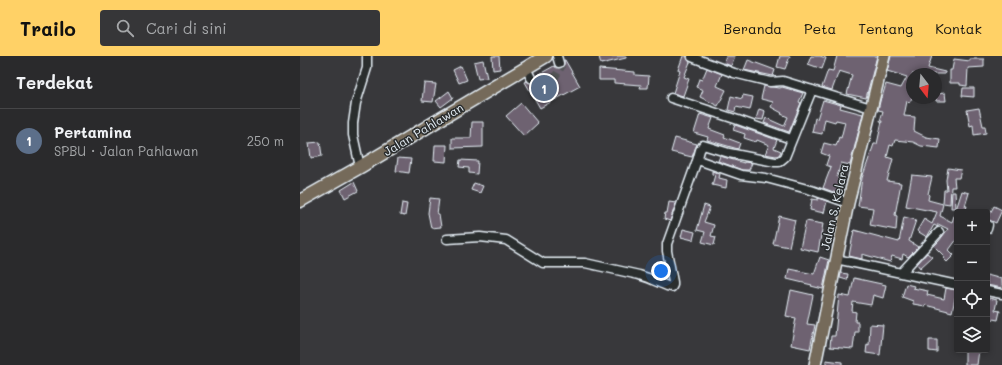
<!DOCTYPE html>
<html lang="id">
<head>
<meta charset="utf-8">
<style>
  :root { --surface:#2a2a2c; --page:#363638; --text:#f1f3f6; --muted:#a5a7a9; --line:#464648; --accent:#ffd166 }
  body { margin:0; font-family:Mali,sans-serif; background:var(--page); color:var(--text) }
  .controls { position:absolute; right:12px; bottom:12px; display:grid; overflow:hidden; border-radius:4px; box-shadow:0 2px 6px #0003 }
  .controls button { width:36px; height:36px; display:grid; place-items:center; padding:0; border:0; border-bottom:1px solid var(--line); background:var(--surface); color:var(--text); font:20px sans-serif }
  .compass { position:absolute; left:606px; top:12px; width:36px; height:36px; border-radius:50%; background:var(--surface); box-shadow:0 2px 6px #0003; rotate:164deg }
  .you { position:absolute; left:361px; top:215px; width:14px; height:14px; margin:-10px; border:3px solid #fff; border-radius:50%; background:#1a73e8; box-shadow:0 0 0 6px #1a73e833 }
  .badge { display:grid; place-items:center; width:26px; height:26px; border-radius:50%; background:var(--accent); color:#fff; font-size:13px; font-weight:700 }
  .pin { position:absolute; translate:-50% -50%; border:2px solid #fff; box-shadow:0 1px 4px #0006 }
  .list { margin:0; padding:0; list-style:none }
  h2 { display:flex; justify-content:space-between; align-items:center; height:52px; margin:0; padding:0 16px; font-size:17px }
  h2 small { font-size:13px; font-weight:400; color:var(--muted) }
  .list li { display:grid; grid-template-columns:26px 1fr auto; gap:12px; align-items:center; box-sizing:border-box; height:64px; padding:0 16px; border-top:1px solid var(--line) }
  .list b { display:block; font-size:15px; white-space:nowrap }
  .list p { margin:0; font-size:13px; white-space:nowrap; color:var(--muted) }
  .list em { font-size:13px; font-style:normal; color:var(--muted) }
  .icon { flex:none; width:22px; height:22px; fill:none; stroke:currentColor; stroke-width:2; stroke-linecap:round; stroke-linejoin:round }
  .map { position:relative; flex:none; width:702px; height:309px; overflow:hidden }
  header { display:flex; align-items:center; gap:24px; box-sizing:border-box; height:56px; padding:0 20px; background:var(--accent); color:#111 }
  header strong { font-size:19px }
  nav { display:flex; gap:22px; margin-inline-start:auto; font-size:14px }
  .search { width:280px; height:36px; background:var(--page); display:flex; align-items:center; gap:10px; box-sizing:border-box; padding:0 14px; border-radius:4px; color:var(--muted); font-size:15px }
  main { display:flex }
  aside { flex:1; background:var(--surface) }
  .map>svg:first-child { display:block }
  .building { fill:#6e6271; stroke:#e8f1f8 }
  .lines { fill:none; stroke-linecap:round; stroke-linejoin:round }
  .minor-tunnel { stroke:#525457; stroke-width:8; stroke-dasharray:8 4; stroke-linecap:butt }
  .minor-casing { stroke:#e8f1f8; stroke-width:11 }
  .major-casing { stroke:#e8f1f8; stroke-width:14 }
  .highway-casing { stroke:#e8f1f8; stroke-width:15 }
  .minor { stroke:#2a2d2e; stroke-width:8 }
  .major { stroke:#746a5a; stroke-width:11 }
  .highway { stroke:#746a5a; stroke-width:12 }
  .labels { text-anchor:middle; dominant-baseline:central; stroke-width:3; stroke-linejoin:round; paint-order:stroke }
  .street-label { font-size:12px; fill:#e8f1f8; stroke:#2a2d2e }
</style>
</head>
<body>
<header>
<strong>Trailo</strong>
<div class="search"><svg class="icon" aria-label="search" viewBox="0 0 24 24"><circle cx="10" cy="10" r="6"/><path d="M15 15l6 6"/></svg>Cari di sini</div>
<nav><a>Beranda</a><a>Peta</a><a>Tentang</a><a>Kontak</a></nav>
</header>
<main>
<aside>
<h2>Terdekat<small></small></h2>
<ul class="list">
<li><span class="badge" style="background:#5c6f8a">1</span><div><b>Pertamina</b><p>SPBU · Jalan Pahlawan</p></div><em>250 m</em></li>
</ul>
</aside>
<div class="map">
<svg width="702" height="309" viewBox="0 0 702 309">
  <rect width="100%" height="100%" fill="#38383b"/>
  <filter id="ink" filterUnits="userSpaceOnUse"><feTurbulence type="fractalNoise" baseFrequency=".025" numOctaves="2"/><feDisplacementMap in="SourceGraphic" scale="8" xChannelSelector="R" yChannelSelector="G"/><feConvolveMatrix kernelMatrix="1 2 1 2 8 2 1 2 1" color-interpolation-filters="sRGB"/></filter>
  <g filter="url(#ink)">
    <g class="building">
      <polygon points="192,0 199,0 200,13 193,14"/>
      <polygon points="304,0 326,0 326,2 301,8 299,1"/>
      <polygon points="383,0 387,0 388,4 390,6 384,21 389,23 383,40 373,37 380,15 378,14"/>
      <polygon points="426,0 435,0 431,10 424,7"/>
      <polygon points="480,0 490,0 485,13 477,11"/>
      <polygon points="511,0 520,0 526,2 522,13 508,8"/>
      <polygon points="537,0 577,0 566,42 547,38 552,19 539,15 532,34 522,31 528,14 533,15"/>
      <polygon points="591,0 632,0 628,12 645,16 645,18 612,18 612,42 609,47 607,45 604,60 615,61 614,75 626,81 640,83 639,92 621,90 613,86 595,84 593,90 590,89 587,101 593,103 587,125 601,127 595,159 597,160 596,174 570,169 573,152 558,150 562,122 574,88 577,88 582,65 580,65 583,55 578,54 581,41 582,41 586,28 601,32 607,21 587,15"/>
      <polygon points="654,3 670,5 670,3 684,3 684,11 668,12 667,30 660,29 660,27 650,27 650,14 652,14"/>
      <polygon points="183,4 187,22 178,23 174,6"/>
      <polygon points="264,4 265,4 280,30 240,52 225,26 227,25 230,27 234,27 236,23 236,20 254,10 257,12 261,12 264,9"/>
      <polygon points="448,4 475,14 473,20 444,14"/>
      <polygon points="161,10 167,24 159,27 153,14"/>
      <polygon points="407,12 422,18 417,30 426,34 418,50 400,41 403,34 396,31 399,23 402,24"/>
      <polygon points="299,13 335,16 335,19 349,20 348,32 340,32 341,29 314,27 314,24 299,24"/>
      <polygon points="124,27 136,28 133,46 122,45"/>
      <polygon points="464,30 480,32 482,31 503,37 499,46 501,47 489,76 464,67 466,62 484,70 488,61 481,58 482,57 471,51 473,46 461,43"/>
      <polygon points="663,32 674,32 674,41 662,40"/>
      <polygon points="149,35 153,42 141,51 136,45"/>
      <polygon points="645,37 646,45 636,45 636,38"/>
      <polygon points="443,39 453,41 450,54 436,51 435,56 428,54 431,40 442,43"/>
      <polygon points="523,44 541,49 540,52 563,58 550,109 541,107 537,121 545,124 542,132 539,131 536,137 523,132 531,111 526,109 529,100 521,97 524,87 536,90 539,81 541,82 545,66 536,64 535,66 525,63 522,78 512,76 515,62 517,63"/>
      <polygon points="221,47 238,67 224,80 206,60"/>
      <polygon points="679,52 683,70 685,70 686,77 674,79 673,69 670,70 667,54"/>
      <polygon points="459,53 465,55 463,64 456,63"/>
      <polygon points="400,58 413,62 409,73 425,79 424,81 440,87 438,93 407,84 408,81 394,77"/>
      <polygon points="172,66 183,66 183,91 152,92 152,82 171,82"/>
      <polygon points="435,69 477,84 474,92 481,95 479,99 476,100 465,98 469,89 457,84 456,86 444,82 445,78 433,74"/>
      <polygon points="375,82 397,88 392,101 371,96"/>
      <polygon points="20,86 22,100 11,102 9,87"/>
      <polygon points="135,89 147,89 146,106 134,105"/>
      <polygon points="420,100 444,107 444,106 452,107 449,114 442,114 418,105"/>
      <polygon points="98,102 111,103 109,117 96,115"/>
      <polygon points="160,104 178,105 177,118 169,117 169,112 159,111"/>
      <polygon points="648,112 661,114 659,122 654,122 655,131 651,131 650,148 643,147 644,134 647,134 646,124"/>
      <polygon points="412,115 420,118 419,122 427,124 426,132 412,129 415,119 412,118"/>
      <polygon points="612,119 632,121 628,138 629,139 628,144 643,148 640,160 652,166 662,135 669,137 665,150 667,150 665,156 657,156 657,183 649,194 654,199 647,206 643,202 645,201 634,190 639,185 648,173 638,168 638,171 634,169 627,181 617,175 624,163 632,168 637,156 606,150"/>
      <polygon points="54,126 58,135 45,142 41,134"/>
      <polygon points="174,127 183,130 180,137 171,134"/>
      <polygon points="652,136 655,136 656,152 651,152"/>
      <polygon points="130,142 139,143 137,158 139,158 141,171 131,172 128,157"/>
      <polygon points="518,142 527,145 524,157 510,154 512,143 518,144"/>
      <polygon points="369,146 376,147 370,165 364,163 365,157 367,157"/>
      <polygon points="102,147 107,148 105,160 100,159"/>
      <polygon points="404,149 410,151 404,166 414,169 411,180 416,181 414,189 402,186 405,176 397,174"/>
      <polygon points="694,150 702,154 696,167 687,163"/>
      <polygon points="479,160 495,164 489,191 473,188"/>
      <polygon points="604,161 616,164 609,185 618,191 608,201 603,198 602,203 592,200 590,206 562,198 562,203 549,200 554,174 599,186"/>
      <polygon points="506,165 523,168 518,196 500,192"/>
      <polygon points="383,173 395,176 393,184 381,181"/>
      <polygon points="627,197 632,201 620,212 617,208"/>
      <polygon points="520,201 529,204 523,233 511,230 512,229 487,223 489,213 514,218"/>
      <polygon points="541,217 548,218 547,224 540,222"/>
      <polygon points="687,219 702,223 702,232 687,229"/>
      <polygon points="554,222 586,229 583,242 573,239 571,249 553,246 552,255 556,256 555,266 558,266 558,276 555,276 553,293 530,291 531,280 535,280 539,239 550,241"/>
      <polygon points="606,228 614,230 613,232 628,235 627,239 644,243 646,232 657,234 652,256 625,249 625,250 613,248 613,245 602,241"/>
      <polygon points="491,234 513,239 507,268 515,269 510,293 491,289 496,262 486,260"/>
      <polygon points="689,242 697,244 695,254 700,255 698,264 687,262 687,252"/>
      <polygon points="570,268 583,269 580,299 566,297 567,288 569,289"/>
      <polygon points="629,284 637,284 637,296 629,295"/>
      <polygon points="665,294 679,294 677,309 665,309"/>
      <polygon points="526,304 542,306 542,309 526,309"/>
    </g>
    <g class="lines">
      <polyline class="minor-tunnel" points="231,22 234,26 247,25 255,21 261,11 259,7"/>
      <defs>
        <g id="minor">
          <polyline points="257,0 259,7"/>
          <polyline points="392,1 434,17 470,26 483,25 571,52"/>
          <polyline points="226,12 231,22"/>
          <polyline points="371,42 438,64 491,83"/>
          <polyline points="397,105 400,94 403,89 429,97 475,106 479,106 485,101 512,34"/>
          <polyline points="60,111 53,79 53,67 56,47 67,12 67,0"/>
          <polyline points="687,173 688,169"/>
          <polyline points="147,183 180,181 206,184 243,207 285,207 339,219 348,222 367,230 372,231 373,229 373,226 367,195 367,188 396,107 398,104 441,119 466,122 511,134 548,147"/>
          <polyline points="536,203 657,229"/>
          <polyline points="601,217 639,176"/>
          <polyline points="687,235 702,238"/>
        </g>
        <polyline id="major" points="515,309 548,147 584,0"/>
        <polyline id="highway" points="0,145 60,111 246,0"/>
      </defs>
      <use href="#minor" class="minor-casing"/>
      <use href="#major" class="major-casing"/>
      <use href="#highway" class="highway-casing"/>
      <use href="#minor" class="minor"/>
      <use href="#major" class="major"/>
      <use href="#highway" class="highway"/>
    </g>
  </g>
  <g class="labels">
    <g class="street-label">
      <text transform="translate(123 73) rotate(-31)">Jalan Pahlawan</text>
      <text transform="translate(534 151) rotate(-77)">Jalan S. Kelara</text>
    </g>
  </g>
</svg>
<div class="controls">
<button>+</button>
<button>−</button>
<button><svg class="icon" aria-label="locate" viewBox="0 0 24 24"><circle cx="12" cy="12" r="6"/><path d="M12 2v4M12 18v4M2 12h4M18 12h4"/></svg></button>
<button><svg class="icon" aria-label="layers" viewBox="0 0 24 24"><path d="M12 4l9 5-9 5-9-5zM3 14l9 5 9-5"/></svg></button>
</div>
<svg class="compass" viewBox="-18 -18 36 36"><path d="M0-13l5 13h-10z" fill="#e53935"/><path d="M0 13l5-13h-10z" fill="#a5a7a9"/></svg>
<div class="you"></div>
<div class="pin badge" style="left:244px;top:32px;background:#5c6f8a">1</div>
</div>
</main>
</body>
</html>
